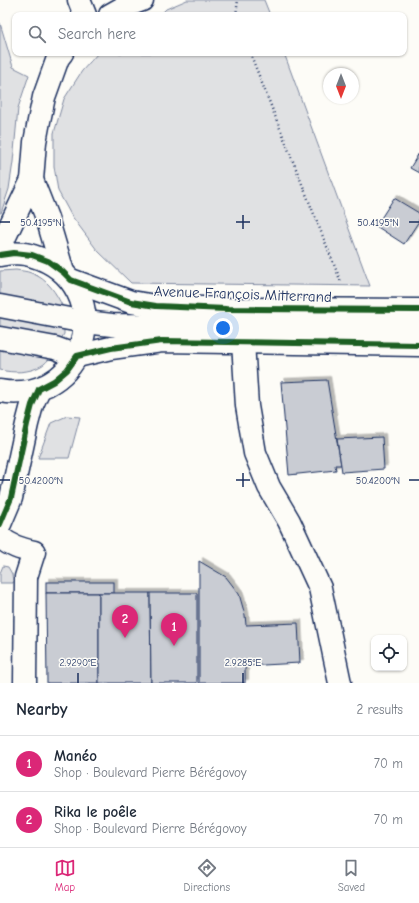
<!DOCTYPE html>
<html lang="en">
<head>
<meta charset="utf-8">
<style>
  :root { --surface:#fff; --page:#f2f2f3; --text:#1f2937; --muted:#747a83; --line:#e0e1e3; --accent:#db2777 }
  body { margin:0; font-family:"Comic Neue",sans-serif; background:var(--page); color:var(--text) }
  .controls { position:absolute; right:12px; bottom:12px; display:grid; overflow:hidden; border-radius:8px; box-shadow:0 1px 3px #0004 }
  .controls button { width:36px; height:36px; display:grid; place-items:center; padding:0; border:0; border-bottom:1px solid var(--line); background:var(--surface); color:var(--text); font:20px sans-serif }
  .compass { position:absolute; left:323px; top:68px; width:36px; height:36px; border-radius:50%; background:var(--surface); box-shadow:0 1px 3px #0004; rotate:180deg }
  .you { position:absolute; left:223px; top:328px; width:14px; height:14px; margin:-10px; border:3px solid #fff; border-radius:50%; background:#1a73e8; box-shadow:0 0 0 6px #1a73e833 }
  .badge { display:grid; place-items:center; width:26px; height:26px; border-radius:50%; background:var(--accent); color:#fff; font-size:13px; font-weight:700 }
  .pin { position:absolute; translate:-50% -33px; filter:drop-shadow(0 1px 2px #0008) }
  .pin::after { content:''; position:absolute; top:21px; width:14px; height:12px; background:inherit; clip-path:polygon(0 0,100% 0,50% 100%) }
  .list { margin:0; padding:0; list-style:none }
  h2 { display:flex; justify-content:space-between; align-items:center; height:52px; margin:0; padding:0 16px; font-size:17px }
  h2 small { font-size:13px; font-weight:400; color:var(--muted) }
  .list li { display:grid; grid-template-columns:26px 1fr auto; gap:12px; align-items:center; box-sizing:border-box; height:56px; padding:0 16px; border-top:1px solid var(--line) }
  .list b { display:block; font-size:15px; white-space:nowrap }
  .list p { margin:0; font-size:13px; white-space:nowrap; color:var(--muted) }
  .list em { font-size:13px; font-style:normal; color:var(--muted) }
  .icon { flex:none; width:22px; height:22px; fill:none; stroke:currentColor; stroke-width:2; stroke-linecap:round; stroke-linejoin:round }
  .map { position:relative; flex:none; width:419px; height:683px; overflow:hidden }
  .search { position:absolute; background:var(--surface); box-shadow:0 1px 3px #0004; left:12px; right:12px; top:12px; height:44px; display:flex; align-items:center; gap:10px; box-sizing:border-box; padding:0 14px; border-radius:8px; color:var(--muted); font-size:15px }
  .sheet { height:164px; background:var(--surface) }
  nav { display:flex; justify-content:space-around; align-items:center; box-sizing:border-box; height:56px; border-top:1px solid var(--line); background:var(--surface); font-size:11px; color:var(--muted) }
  nav a { display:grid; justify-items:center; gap:2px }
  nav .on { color:var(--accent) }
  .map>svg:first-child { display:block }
  .green { fill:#e0e1e3; stroke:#7e88a0 }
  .building { fill:#c9ccd3; stroke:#1b2f5e; filter:url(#shadow) }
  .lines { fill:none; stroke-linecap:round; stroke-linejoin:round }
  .minor-casing { stroke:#1b2f5e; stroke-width:25 }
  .major-casing { stroke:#1b2f5e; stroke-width:25 }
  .path { stroke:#1b2f5e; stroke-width:2.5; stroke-dasharray:1 3; stroke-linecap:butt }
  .minor { stroke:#fdfcf7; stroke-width:22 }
  .major { stroke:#fdfcf7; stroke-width:22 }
  .cycleway-casing { stroke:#fdfcf7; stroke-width:8 }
  .cycleway { stroke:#1b5e20; stroke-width:6 }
  .ticks { fill:none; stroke:#1b2f5e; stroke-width:1.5 }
  .labels { text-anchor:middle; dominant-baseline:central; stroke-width:3; stroke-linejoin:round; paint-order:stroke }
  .street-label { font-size:15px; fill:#1b2f5e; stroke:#fdfcf7 }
  .ticks-label { font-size:10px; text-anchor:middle; fill:#1b2f5e; stroke:#fdfcf7; stroke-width:3; stroke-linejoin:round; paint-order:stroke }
</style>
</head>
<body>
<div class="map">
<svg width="419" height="683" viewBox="0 0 419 683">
  <defs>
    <filter id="shadow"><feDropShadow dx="3.5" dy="-3.5" stdDeviation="0" flood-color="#0004"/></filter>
  </defs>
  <rect width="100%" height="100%" fill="#fdfcf7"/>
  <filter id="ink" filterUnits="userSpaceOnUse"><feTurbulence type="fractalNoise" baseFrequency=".025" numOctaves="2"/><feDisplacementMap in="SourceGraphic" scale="8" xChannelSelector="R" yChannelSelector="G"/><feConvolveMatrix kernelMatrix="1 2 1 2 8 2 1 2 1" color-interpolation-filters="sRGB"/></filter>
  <g filter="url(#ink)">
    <g class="green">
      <polygon points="187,0 264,0 270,15 160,15 166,9"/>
      <polygon points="0,23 13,67 29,75 18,108 13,162 9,189 1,213 0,213"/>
      <polygon points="98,53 284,53 370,286 131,283 97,250 71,215 58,191 54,166 54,133 64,99 82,71"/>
      <path d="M16 270C21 271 27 271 31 273 48 279 56 293 63 307L0 296V271Z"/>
      <polygon points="0,315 64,327 64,334 61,339 0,328"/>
      <path d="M0 348 51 357C48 360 45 364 41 366 29 373 13 373 0 370Z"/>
      <polygon points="67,416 80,417 69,458 38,458 51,423"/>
      <polygon points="3,566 8,567 12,574 13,583 0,583 0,573"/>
    </g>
    <g class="building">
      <polygon points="419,153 419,173 410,168"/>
      <polygon points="394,198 419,213 419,221 404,244 376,226"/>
      <polygon points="327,380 341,465 335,465 336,470 289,475 281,382"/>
      <polygon points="382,437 384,469 342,472 337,439"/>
      <polygon points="199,561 226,577 239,594 245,615 246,625 298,623 300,663 245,666 245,683 199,683"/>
      <rect x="46" y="582" width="68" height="11"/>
      <polygon points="46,593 99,593 99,683 47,683"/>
      <polygon points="99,593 150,593 151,683 99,683"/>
      <polygon points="150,593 197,593 197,683 151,683"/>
    </g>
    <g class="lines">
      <defs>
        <g id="minor">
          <polyline points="79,0 85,15"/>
          <polyline points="110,15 126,6 142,0"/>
          <polyline points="32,180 47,218 63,272"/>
          <polyline points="0,247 32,180 35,142 39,121 44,97 58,58 62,53"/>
          <polyline points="0,306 85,322 112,325 419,328"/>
          <polyline points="0,338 55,348 77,356"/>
          <polyline points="243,342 247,406 255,453 269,487 289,521 320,588 340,683"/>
          <polyline points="0,524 11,498 27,424 32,405 39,389"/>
          <path d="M0 537C10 546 21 549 34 552L26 577 25 683"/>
        </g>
        <g id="major">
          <path d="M0 255C11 253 22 252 33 256 74 268 96 309 79 350 73 365 62 377 47 385 32 392 16 394 0 391"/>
          <polyline points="71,280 131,302 156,306 226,309 419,310"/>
          <polyline points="77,356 111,348 162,341 419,345"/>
        </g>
      </defs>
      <use href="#minor" class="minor-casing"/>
      <use href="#major" class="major-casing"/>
      <g class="path">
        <polyline points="236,15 238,0"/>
        <polyline points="250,53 341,282"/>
      </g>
      <use href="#minor" class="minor"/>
      <use href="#major" class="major"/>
      <defs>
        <g id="cycleway">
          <polyline points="0,255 14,253 32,255 48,261 63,272 71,280 131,302 156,306 226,309 419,310"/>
          <polyline points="0,524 11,498 27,424 32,405 39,389 54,381 67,370 77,356 111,348 162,341 419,345"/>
        </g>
      </defs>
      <use href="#cycleway" class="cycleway-casing"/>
      <use href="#cycleway" class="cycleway"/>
    </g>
  </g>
  <path class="ticks" d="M243 215V229M0 222H10M236 222H250M409 222H419M243 473V487M0 480H10M236 480H250M409 480H419M78 673V683M243 673V683"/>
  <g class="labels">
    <g class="street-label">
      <text transform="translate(243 294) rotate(2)">Avenue François Mitterrand</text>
    </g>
  </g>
  <g class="ticks-label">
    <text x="378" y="226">50.4195°N</text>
    <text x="41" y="226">50.4195°N</text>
    <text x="41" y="484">50.4200°N</text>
    <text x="378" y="484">50.4200°N</text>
    <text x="78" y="666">2.9290°E</text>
    <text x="243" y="666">2.9285°E</text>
  </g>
</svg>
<div class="controls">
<button><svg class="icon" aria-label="locate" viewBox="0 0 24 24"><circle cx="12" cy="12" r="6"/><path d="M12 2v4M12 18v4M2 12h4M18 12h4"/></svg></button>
</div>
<svg class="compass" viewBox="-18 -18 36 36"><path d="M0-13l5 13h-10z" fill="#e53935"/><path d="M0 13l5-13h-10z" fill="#747a83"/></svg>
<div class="you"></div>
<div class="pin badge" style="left:174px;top:646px">1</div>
<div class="pin badge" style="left:125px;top:638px">2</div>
<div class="search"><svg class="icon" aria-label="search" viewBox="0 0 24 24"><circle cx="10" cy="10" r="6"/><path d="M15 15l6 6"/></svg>Search here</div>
</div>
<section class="sheet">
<h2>Nearby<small>2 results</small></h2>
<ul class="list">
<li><span class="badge">1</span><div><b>Manéo</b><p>Shop · Boulevard Pierre Bérégovoy</p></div><em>70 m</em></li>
<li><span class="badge">2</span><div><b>Rika le poêle</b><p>Shop · Boulevard Pierre Bérégovoy</p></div><em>70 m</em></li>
</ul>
</section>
<nav>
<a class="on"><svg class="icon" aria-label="map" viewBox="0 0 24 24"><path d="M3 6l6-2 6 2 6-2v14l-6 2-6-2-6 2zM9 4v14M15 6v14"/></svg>Map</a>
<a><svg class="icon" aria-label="directions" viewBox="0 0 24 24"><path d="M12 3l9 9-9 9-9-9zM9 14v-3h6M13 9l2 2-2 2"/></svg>Directions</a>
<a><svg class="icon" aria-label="saved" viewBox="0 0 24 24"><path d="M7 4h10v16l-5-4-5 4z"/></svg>Saved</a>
</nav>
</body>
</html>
